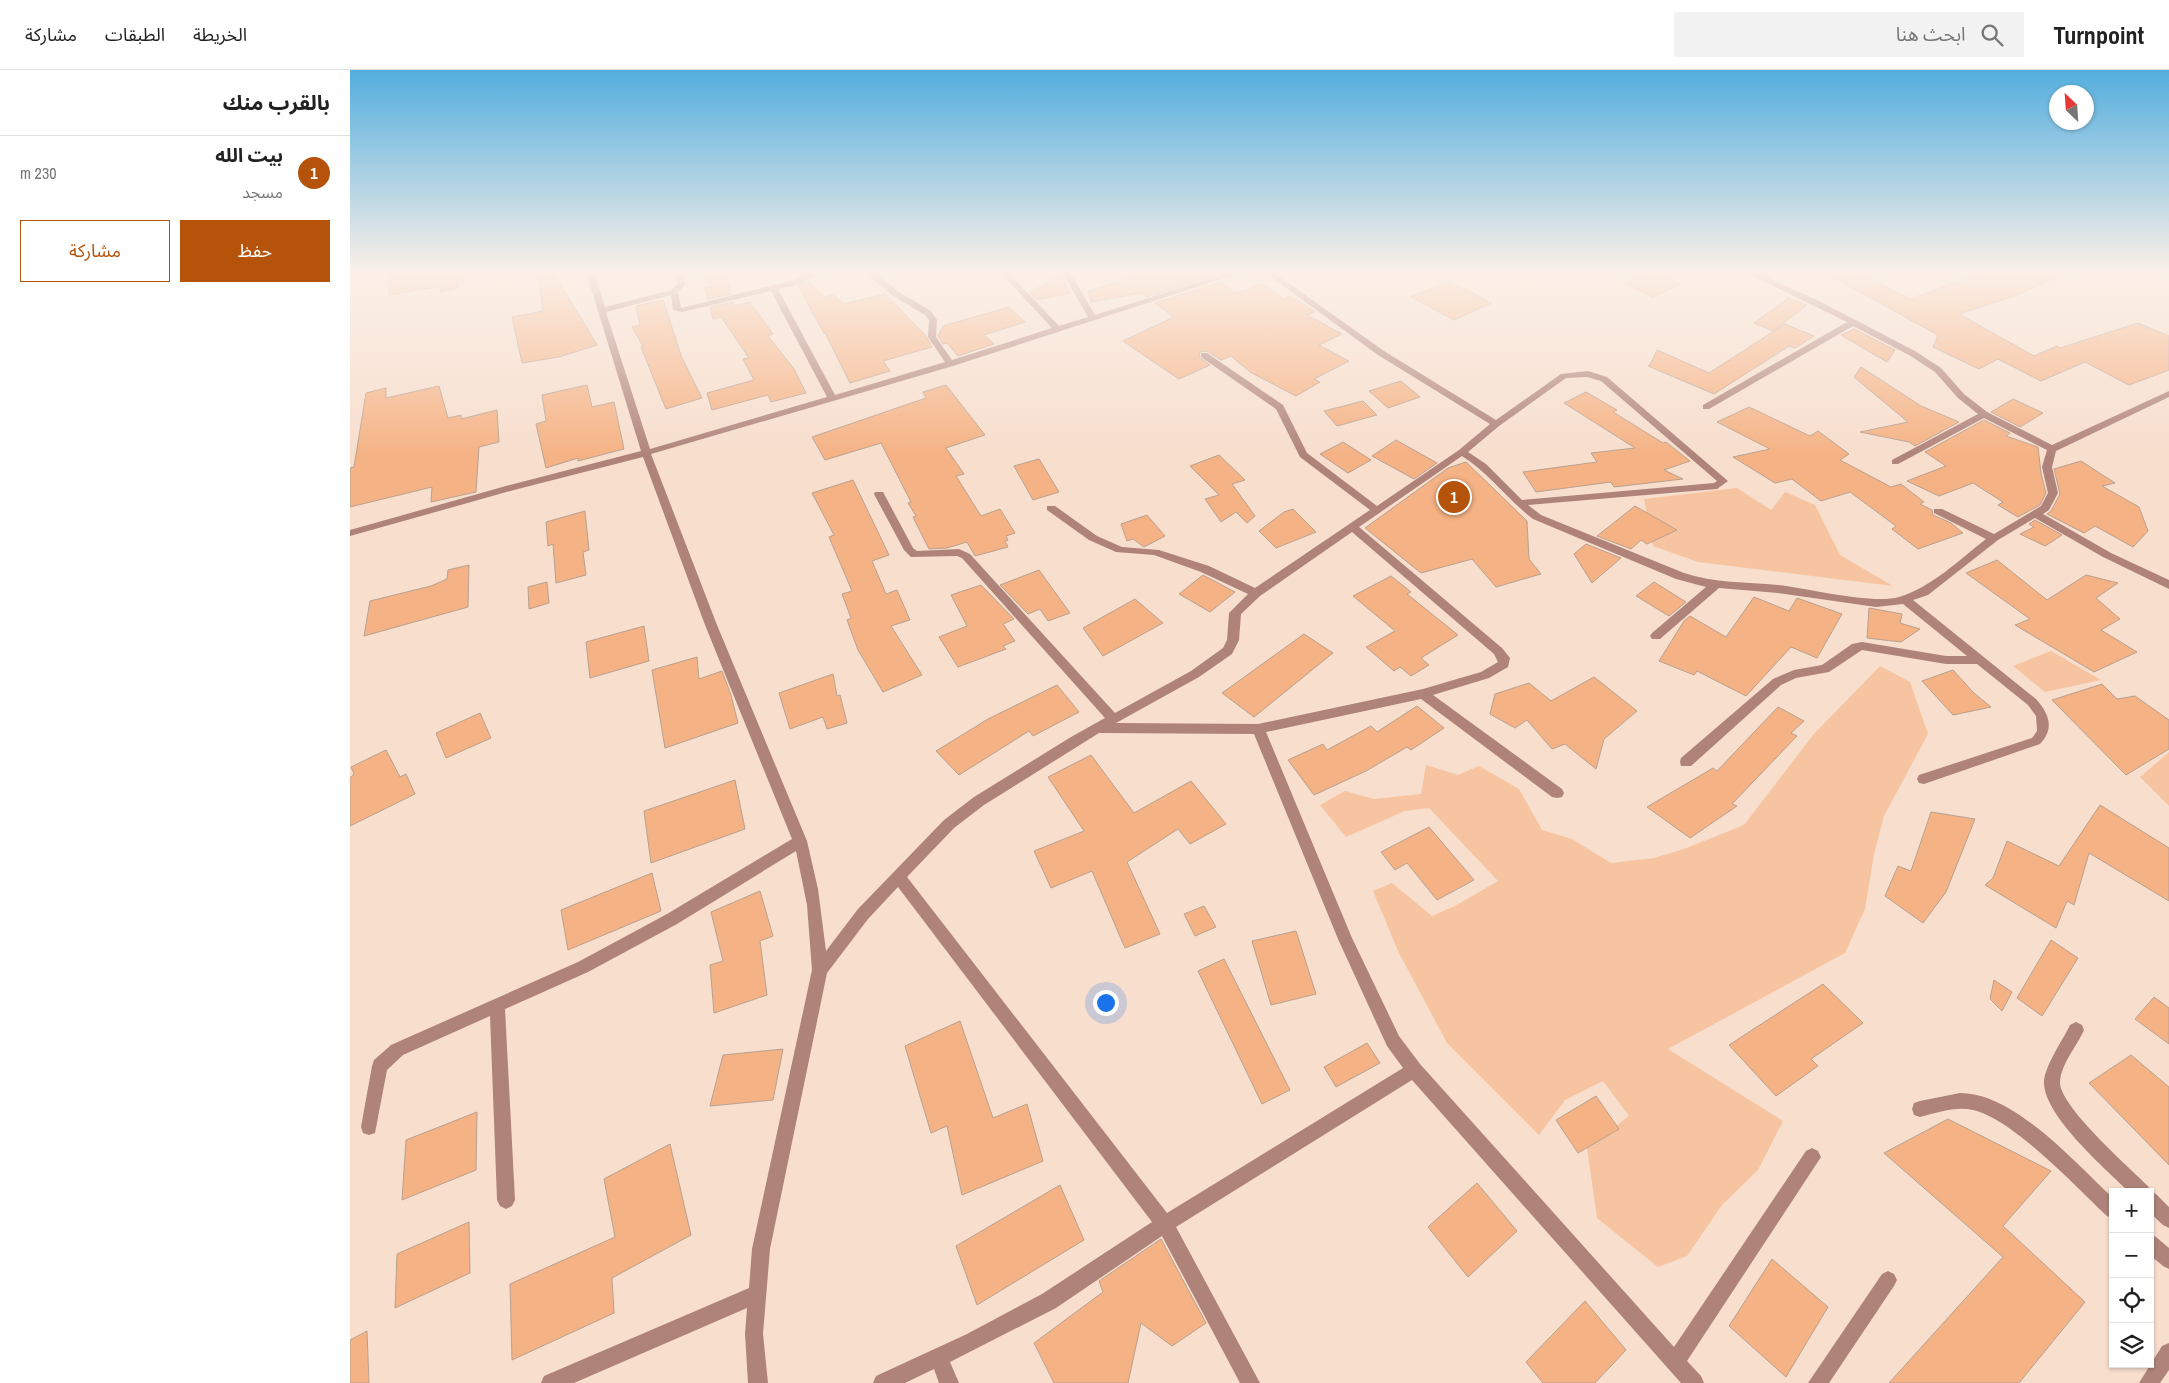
<!DOCTYPE html>
<html lang="ar">
<head>
<meta charset="utf-8">
<style>
  :root { --surface:#fff; --page:#f2f2f2; --text:#222; --muted:#767676; --line:#e0e0e0; --accent:#b45309 }
  body { margin:0; font-family:"Archivo Narrow","Noto Sans Arabic",sans-serif; background:var(--page); color:var(--text); direction:rtl }
  .controls { position:absolute; right:15px; bottom:15px; display:grid; overflow:hidden; border-radius:0px; box-shadow:0 1px 4px #0004 }
  .controls button { width:45px; height:45px; display:grid; place-items:center; padding:0; border:0; border-bottom:1px solid var(--line); background:var(--surface); color:var(--text); font:25px sans-serif }
  .compass { position:absolute; left:1699px; top:15px; width:45px; height:45px; border-radius:50%; background:var(--surface); box-shadow:0 1px 4px #0004; rotate:335deg }
  .you { position:absolute; left:755px; top:932px; width:18px; height:18px; margin:-12px; border:4px solid #fff; border-radius:50%; background:#1a73e8; box-shadow:0 0 0 8px #1a73e833 }
  .badge { display:grid; place-items:center; width:32px; height:32px; border-radius:50%; background:var(--accent); color:#fff; font-size:16px; font-weight:700 }
  .pin { position:absolute; translate:-50% -50%; border:2px solid #fff; box-shadow:0 1px 5px #0006 }
  .list { margin:0; padding:0; list-style:none }
  h2 { display:flex; justify-content:space-between; align-items:center; height:65px; margin:0; padding:0 20px; font-size:21px }
  h2 small { font-size:16px; font-weight:400; color:var(--muted) }
  .list li { display:grid; grid-template-columns:32px 1fr auto; gap:15px; align-items:center; box-sizing:border-box; height:70px; padding:0 20px; border-top:1px solid var(--line) }
  .list b { display:block; font-size:19px; white-space:nowrap }
  .list p { margin:0; font-size:16px; white-space:nowrap; color:var(--muted) }
  .list em { font-size:16px; font-style:normal; color:var(--muted) }
  .actions { display:flex; gap:10px; padding:15px 20px }
  .actions a { flex:1; padding:11px 0; border:1px solid var(--accent); border-radius:0px; text-align:center; font-size:18px; color:var(--accent) }
  .actions .main { background:var(--accent); color:#fff }
  .icon { flex:none; width:28px; height:28px; fill:none; stroke:currentColor; stroke-width:2; stroke-linecap:round; stroke-linejoin:round }
  .map { position:relative; flex:none; width:1819px; height:1313px; overflow:hidden; direction:ltr }
  header { display:flex; align-items:center; gap:30px; box-sizing:border-box; height:70px; padding:0 25px; background:var(--surface); border-bottom:1px solid var(--line) }
  header strong { font-size:24px }
  nav { display:flex; gap:28px; margin-inline-start:auto; font-size:18px }
  .search { width:350px; height:45px; background:var(--page); display:flex; align-items:center; gap:12px; box-sizing:border-box; padding:0 18px; border-radius:0px; color:var(--muted); font-size:19px }
  main { display:flex }
  aside { flex:1; background:var(--surface) }
  .map>svg:first-child { display:block }
  .green { fill:#f7c4a2 }
  .building { fill:#f5b284; stroke:#b8a191 }
  .lines { fill:none; stroke-linecap:round; stroke-linejoin:round }
  .minor { fill:#af837a; fill-rule:evenodd }
</style>
</head>
<body>
<header>
<strong>Turnpoint</strong>
<div class="search"><svg class="icon" aria-label="search" viewBox="0 0 24 24"><circle cx="10" cy="10" r="6"/><path d="M15 15l6 6"/></svg>ابحث هنا</div>
<nav><a>الخريطة</a><a>الطبقات</a><a>مشاركة</a></nav>
</header>
<main>
<div class="map">
<svg width="1819" height="1313" viewBox="0 0 1819 1313">
  <rect width="100%" height="100%" fill="#f7decd"/>
  <g class="green">
    <polygon points="1387,418 1421,440 1435,422 1465,435 1490,485 1543,516 1348,492 1303,476 1294,429"/>
    <polygon points="1701,581 1751,610 1695,622 1663,596"/>
    <polygon points="1530,596 1560,612 1578,664 1534,746 1524,784 1515,839 1495,883 1318,979 1433,1051 1408,1100 1372,1135 1337,1186 1308,1197 1247,1148 1237,1078 1279,1046 1253,1011 1215,1030 1189,1065 1097,973 1048,881 1023,821 1042,813 1082,846 1105,836 1148,811 1079,738 1055,741 996,767 970,735 995,721 1024,729 1071,724 1076,695 1108,705 1129,696 1169,719 1192,760 1222,769 1261,793 1304,788 1334,779 1394,755 1463,665"/>
    <polygon points="1819,682 1819,736 1790,707"/>
  </g>
  <g class="building">
    <polygon points="40,202 113,202 114,211 108,213 108,218 90,222 91,216 39,225"/>
    <polygon points="188,202 203,202 247,275 209,287 172,293 162,247 193,241"/>
    <polygon points="351,202 375,202 381,224 358,229 355,218 362,217"/>
    <polygon points="797,202 857,202 862,206 797,227 791,223 741,232 738,221"/>
    <polygon points="1297,202 1305,202 1331,214 1303,227 1273,213"/>
    <polygon points="1473,202 1508,202 1560,229 1635,202 1721,202 1662,227 1609,244 1684,286 1707,276 1710,278 1788,253 1819,266 1819,300 1779,315 1735,292 1691,311 1648,289 1629,299 1583,277 1588,265"/>
    <polygon points="708,205 712,206 720,223 687,230 680,223"/>
    <polygon points="1099,211 1142,233 1104,250 1061,227"/>
    <polygon points="458,212 475,227 483,225 494,234 535,224 576,266 582,277 533,291 540,301 500,313 475,263 474,263 448,216"/>
    <polygon points="870,212 886,223 912,214 934,229 940,226 963,240 965,242 957,245 992,264 969,275 999,291 964,309 970,312 946,326 900,302 881,286 871,290 857,281 850,282 849,287 860,295 829,309 773,271 824,247 805,233"/>
    <polygon points="1438,228 1457,235 1423,261 1404,253"/>
    <polygon points="313,230 332,288 352,328 316,339 291,277 293,276 282,257 290,255 286,236"/>
    <polygon points="383,232 384,236 400,232 423,264 418,266 444,299 456,323 421,332 418,325 362,340 357,323 404,310 393,289 399,288 371,247 363,249 360,237"/>
    <polygon points="659,237 675,252 634,265 644,274 608,286 597,273 593,274 588,266 593,256"/>
    <polygon points="1435,254 1464,266 1445,278 1439,276 1364,324 1298,296 1301,293 1307,280 1359,303"/>
    <polygon points="1504,259 1545,280 1537,292 1491,265"/>
    <polygon points="1511,297 1571,336 1609,352 1565,376 1559,372 1510,362 1558,352 1504,307"/>
    <polygon points="1051,311 1070,327 1038,338 1019,321"/>
    <polygon points="237,315 242,337 264,332 274,379 228,391 228,388 196,398 186,354 196,351 192,325"/>
    <polygon points="596,315 635,365 596,378 614,404 606,406 631,446 650,439 665,463 656,466 658,470 655,471 658,477 625,486 617,472 597,478 579,479 563,447 566,446 558,433 561,432 531,373 475,390 462,367 576,328 573,322"/>
    <polygon points="89,316 98,348 111,345 111,349 147,340 149,372 129,377 126,422 81,432 82,417 0,437 0,398 4,397 16,323 36,318 36,328"/>
    <polygon points="1236,322 1267,340 1263,342 1313,373 1316,372 1340,391 1314,400 1333,409 1264,417 1261,412 1186,422 1173,402 1247,392 1241,383 1285,378 1214,333"/>
    <polygon points="1663,329 1693,343 1670,357 1641,342"/>
    <polygon points="1013,331 1027,345 987,356 974,341"/>
    <polygon points="1399,337 1460,366 1468,361 1499,384 1490,390 1541,417 1551,414 1574,432 1570,434 1582,440 1583,445 1601,453 1613,463 1568,479 1542,459 1546,456 1500,422 1471,431 1442,409 1425,413 1383,387 1420,379 1367,352"/>
    <polygon points="1634,350 1660,363 1656,366 1688,377 1691,403 1696,423 1690,435 1668,447 1648,435 1653,432 1623,413 1589,426 1557,411 1596,396 1575,382"/>
    <polygon points="1046,370 1087,393 1064,409 1022,386"/>
    <polygon points="993,372 1021,390 998,403 970,384"/>
    <polygon points="869,385 895,410 882,414 905,446 897,453 886,442 871,452 855,429 869,425 840,396"/>
    <polygon points="689,389 709,422 683,430 664,396"/>
    <polygon points="1731,391 1765,413 1752,416 1789,437 1798,461 1783,477 1745,456 1734,463 1697,444 1701,441 1710,424 1704,399"/>
    <polygon points="1116,392 1177,451 1179,489 1191,504 1146,517 1122,489 1071,503 1015,458 1098,398"/>
    <polygon points="503,410 539,485 522,491 536,524 547,520 560,550 541,556 572,605 533,622 508,580 497,550 501,548 492,524 502,521 479,467 484,465 462,423"/>
    <polygon points="1285,436 1327,460 1297,474 1291,470 1281,479 1247,466"/>
    <polygon points="943,439 966,462 926,478 909,461 934,442"/>
    <polygon points="235,441 239,480 233,482 236,505 206,513 203,474 198,476 196,452"/>
    <polygon points="797,445 815,466 794,477 783,469 777,471 771,454"/>
    <polygon points="1685,450 1712,465 1695,476 1670,464 1684,457 1679,454"/>
    <polygon points="1236,474 1271,488 1242,513 1224,484"/>
    <polygon points="1647,490 1697,530 1736,505 1768,513 1746,528 1770,549 1751,560 1787,582 1744,602 1665,555 1680,549 1616,503"/>
    <polygon points="119,495 118,537 14,566 20,531 81,516 97,509 98,500"/>
    <polygon points="689,500 720,543 698,551 690,539 678,544 650,515"/>
    <polygon points="853,505 885,522 860,542 829,524"/>
    <polygon points="1041,506 1061,522 1057,524 1108,565 1071,588 1079,595 1061,606 1050,597 1044,601 1016,577 1045,561 1003,526"/>
    <polygon points="197,512 199,533 179,539 178,517"/>
    <polygon points="1304,512 1336,532 1319,546 1286,526"/>
    <polygon points="631,515 664,549 653,554 665,571 653,576 656,579 608,597 589,567 617,556 601,525"/>
    <polygon points="1404,527 1439,541 1447,528 1492,544 1467,588 1441,577 1396,626 1347,601 1344,605 1309,591 1334,551 1340,546 1376,567"/>
    <polygon points="785,529 813,553 753,586 733,558"/>
    <polygon points="1519,538 1552,544 1550,553 1570,559 1551,572 1517,568"/>
    <polygon points="294,556 299,591 240,608 236,572"/>
    <polygon points="954,564 983,583 904,647 872,623"/>
    <polygon points="347,587 349,609 372,601 381,625 388,653 315,678 302,600"/>
    <polygon points="1603,600 1624,623 1641,637 1603,645 1572,611"/>
    <polygon points="483,604 487,626 490,625 497,653 477,659 473,647 440,659 429,623"/>
    <polygon points="1244,607 1287,641 1254,669 1246,699 1215,674 1202,679 1177,650 1165,658 1140,644 1145,624 1179,613 1201,631"/>
    <polygon points="1752,614 1767,629 1785,626 1819,650 1819,679 1776,705 1702,630"/>
    <polygon points="707,615 729,642 683,666 679,661 609,705 586,681 638,649"/>
    <polygon points="1067,636 1094,658 1061,680 1057,677 1016,701 964,725 938,690 973,674 977,680 1021,656 1027,662"/>
    <polygon points="1428,637 1454,651 1441,663 1447,666 1382,734 1387,736 1340,768 1297,737 1363,698 1367,701"/>
    <polygon points="130,643 141,668 96,688 86,663"/>
    <polygon points="36,680 50,707 56,704 65,724 0,756 0,708 4,704 1,697"/>
    <polygon points="741,685 784,743 841,711 876,754 840,774 828,759 777,792 810,864 775,878 742,801 701,818 684,781 734,761 698,707"/>
    <polygon points="385,710 395,759 301,793 294,741"/>
    <polygon points="1750,735 1819,778 1819,831 1739,783 1724,835 1717,831 1706,858 1635,815 1643,808 1657,771 1709,796"/>
    <polygon points="1581,742 1625,749 1596,822 1573,853 1535,826 1548,796 1561,801"/>
    <polygon points="1079,757 1124,810 1087,830 1057,793 1045,800 1031,782"/>
    <polygon points="302,803 311,841 218,880 211,840"/>
    <polygon points="410,821 423,866 410,871 417,925 364,943 360,895 373,891 361,842"/>
    <polygon points="854,836 866,857 845,866 834,844"/>
    <polygon points="946,861 966,924 921,935 902,871"/>
    <polygon points="1701,870 1728,888 1692,946 1667,928"/>
    <polygon points="874,889 940,1020 912,1034 848,901"/>
    <polygon points="1644,910 1662,922 1652,941 1640,929"/>
    <polygon points="1473,914 1513,953 1461,989 1468,996 1426,1026 1379,975"/>
    <polygon points="1804,927 1819,938 1819,974 1785,949"/>
    <polygon points="610,951 643,1048 677,1034 693,1091 612,1125 597,1056 581,1063 555,976"/>
    <polygon points="1017,973 1030,993 986,1017 974,997"/>
    <polygon points="433,979 423,1030 360,1036 373,985"/>
    <polygon points="1781,985 1819,1017 1819,1095 1739,1013"/>
    <polygon points="1246,1026 1269,1059 1228,1083 1206,1050"/>
    <polygon points="127,1042 126,1100 52,1130 56,1070"/>
    <polygon points="1598,1049 1701,1101 1653,1156 1735,1232 1669,1313 1539,1313 1653,1187 1534,1083"/>
    <polygon points="320,1074 341,1165 262,1208 264,1243 162,1290 160,1214 265,1167 254,1109"/>
    <polygon points="1127,1113 1167,1161 1118,1207 1078,1157"/>
    <polygon points="710,1115 734,1170 627,1235 606,1176"/>
    <polygon points="119,1152 120,1203 45,1238 47,1184"/>
    <polygon points="811,1169 856,1253 822,1276 791,1253 778,1313 704,1313 684,1273 753,1222 749,1211"/>
    <polygon points="1422,1189 1478,1237 1436,1307 1379,1256"/>
    <polygon points="1235,1231 1276,1280 1245,1313 1193,1313 1176,1292"/>
    <polygon points="17,1261 19,1313 0,1313 0,1270"/>
  </g>
  <g class="lines">
    <g class="minor">
      <path d="M236 202H244L255 237 321 220 327 215 326 202H334L335 215 328 222 331 238 444 210 461 202H471L450 214 428 219 485 325 595 292 578 267 579 250 575 245 543 226 514 202H523L549 222 581 241 587 250 586 267 602 290 702 258 650 202H658L709 256 738 247 712 202H720L745 245 880 202H893L603 296 301 384 367 555 457 771 468 819 476 881 508 839 594 750 624 727 721 667 755 648 612 488 607 486 561 487 554 480 524 424 525 422H533L563 478 567 481 609 479 620 484 765 643 841 601 873 578 877 570 879 543 898 524 851 502 804 485 766 482 739 470 697 440V436H705L747 466 772 477 809 480 859 496 905 518 1020 440 950 387 926 339 851 287V283H857L933 335 957 383 1027 436 1109 380 1140 354 1028 285 914 202H923L1034 281 1146 350 1211 304 1238 301 1257 307 1378 411 1367 419 1178 435 1191 445 1334 503C1364 513 1396 512 1428 515 1456 518 1524 535 1549 527 1582 517 1609 490 1636 469L1584 443V439H1592L1644 464 1691 436 1698 423 1692 397 1697 380 1634 348 1548 394H1542V390L1628 344 1608 328 1585 302 1559 285 1503 256 1359 339H1353V335L1497 252 1394 202H1405L1469 231 1565 281 1591 298 1614 324 1637 342 1702 375 1819 321V327L1706 381 1702 397 1708 423 1699 440 1693 444 1761 483 1819 510V519L1753 487 1685 448 1648 470 1578 525 1563 530 1686 629C1699 644 1705 658 1690 674L1574 714 1569 713 1567 709 1569 705 1682 668 1687 661 1686 646 1678 635 1627 594H1596L1512 580 1479 602 1446 608 1431 615 1341 696H1331L1330 692 1331 688 1423 609 1444 600 1472 595 1502 574 1512 572 1596 586H1617L1553 534 1526 537 1428 523 1369 518 1310 569H1302L1300 566 1302 563 1356 517 1326 509 1183 449C1158 430 1139 403 1112 386L1009 457 1152 578 1160 588 1158 597 1139 608 1083 625 1212 719 1214 723 1212 727 1207 728 1202 727 1071 629 916 662 1002 868 1049 966 1070 994 1324 1277 1456 1081 1462 1078 1468 1081 1471 1087 1337 1291 1351 1306 1354 1313H1331L1062 1010 826 1157 910 1313H890L812 1166 706 1238 600 1292 609 1313H589L584 1299 555 1313H523L526 1306 617 1264 692 1224 802 1152 548 817 518 849 477 903 420 1179 413 1264 418 1313H398L395 1264 397 1238 224 1313H191L194 1306 399 1218 402 1179 462 900 457 835 446 781 327 854 238 902 155 939 165 1130 162 1136 156 1139 150 1136 147 1130 140 946 53 985 37 1000 25 1063 19 1065 13 1063 11 1057 22 996 24 990 41 975 228 892 317 844 442 769 355 555 293 387 164 420 0 466V460L156 416 291 381ZM421 221 477 327 300 379 256 242 321 225 323 240 332 242ZM1237 307 1251 311 1367 411 1364 413 1172 430 1136 394 1118 382 1149 356 1216 308ZM1002 462 1144 584 1148 592 1131 602 1073 619 908 654 766 653 849 607 882 584 889 570 891 544 910 526ZM749 663 904 664 988 869 1037 976 1053 998 817 1143 557 807 604 758 634 735Z"/>
      <path d="M1726 952 1732 955 1734 960C1727 976 1711 994 1710 1012 1709 1036 1780 1098 1798 1116L1800 1121 1806 1124 1819 1137V1158L1813 1155 1800 1143V1122H1779C1756 1099 1696 1048 1694 1014 1693 998 1713 970 1720 955Z"/>
      <path d="M1610 1023C1665 1023 1725 1093 1763 1128V1149L1757 1146C1726 1117 1663 1049 1623 1040 1606 1036 1586 1043 1570 1047L1564 1045 1562 1039 1564 1033 1570 1031Z"/>
      <polygon points="1800,1164 1806,1167 1819,1178 1819,1199 1813,1196 1800,1185"/>
      <polygon points="1538,1201 1544,1204 1547,1210 1544,1216 1479,1313 1458,1313 1532,1204"/>
      <polygon points="1819,1273 1819,1300 1810,1313 1789,1313 1812,1276"/>
    </g>
  </g>
  <linearGradient id="sky" x2="0" y2="1"><stop stop-color="#53aede"/><stop offset="0.52" stop-color="#fbf0e8"/><stop offset="1" stop-color="#fbf0e8" stop-opacity="0"/></linearGradient>
  <rect width="1819" height="386" fill="url(#sky)"/>
</svg>
<div class="controls">
<button>+</button>
<button>−</button>
<button><svg class="icon" aria-label="locate" viewBox="0 0 24 24"><circle cx="12" cy="12" r="6"/><path d="M12 2v4M12 18v4M2 12h4M18 12h4"/></svg></button>
<button><svg class="icon" aria-label="layers" viewBox="0 0 24 24"><path d="M12 4l9 5-9 5-9-5zM3 14l9 5 9-5"/></svg></button>
</div>
<svg class="compass" viewBox="-18 -18 36 36"><path d="M0-13l5 13h-10z" fill="#e53935"/><path d="M0 13l5-13h-10z" fill="#767676"/></svg>
<div class="you"></div>
<div class="pin badge" style="left:1104px;top:427px">1</div>
</div>
<aside>
<h2>بالقرب منك<small></small></h2>
<ul class="list">
<li><span class="badge">1</span><div><b>بيت الله</b><p>مسجد</p></div><em>230 m</em></li>
</ul>
<div class="actions"><a class="main">حفظ</a><a>مشاركة</a></div>
</aside>
</main>
</body>
</html>
